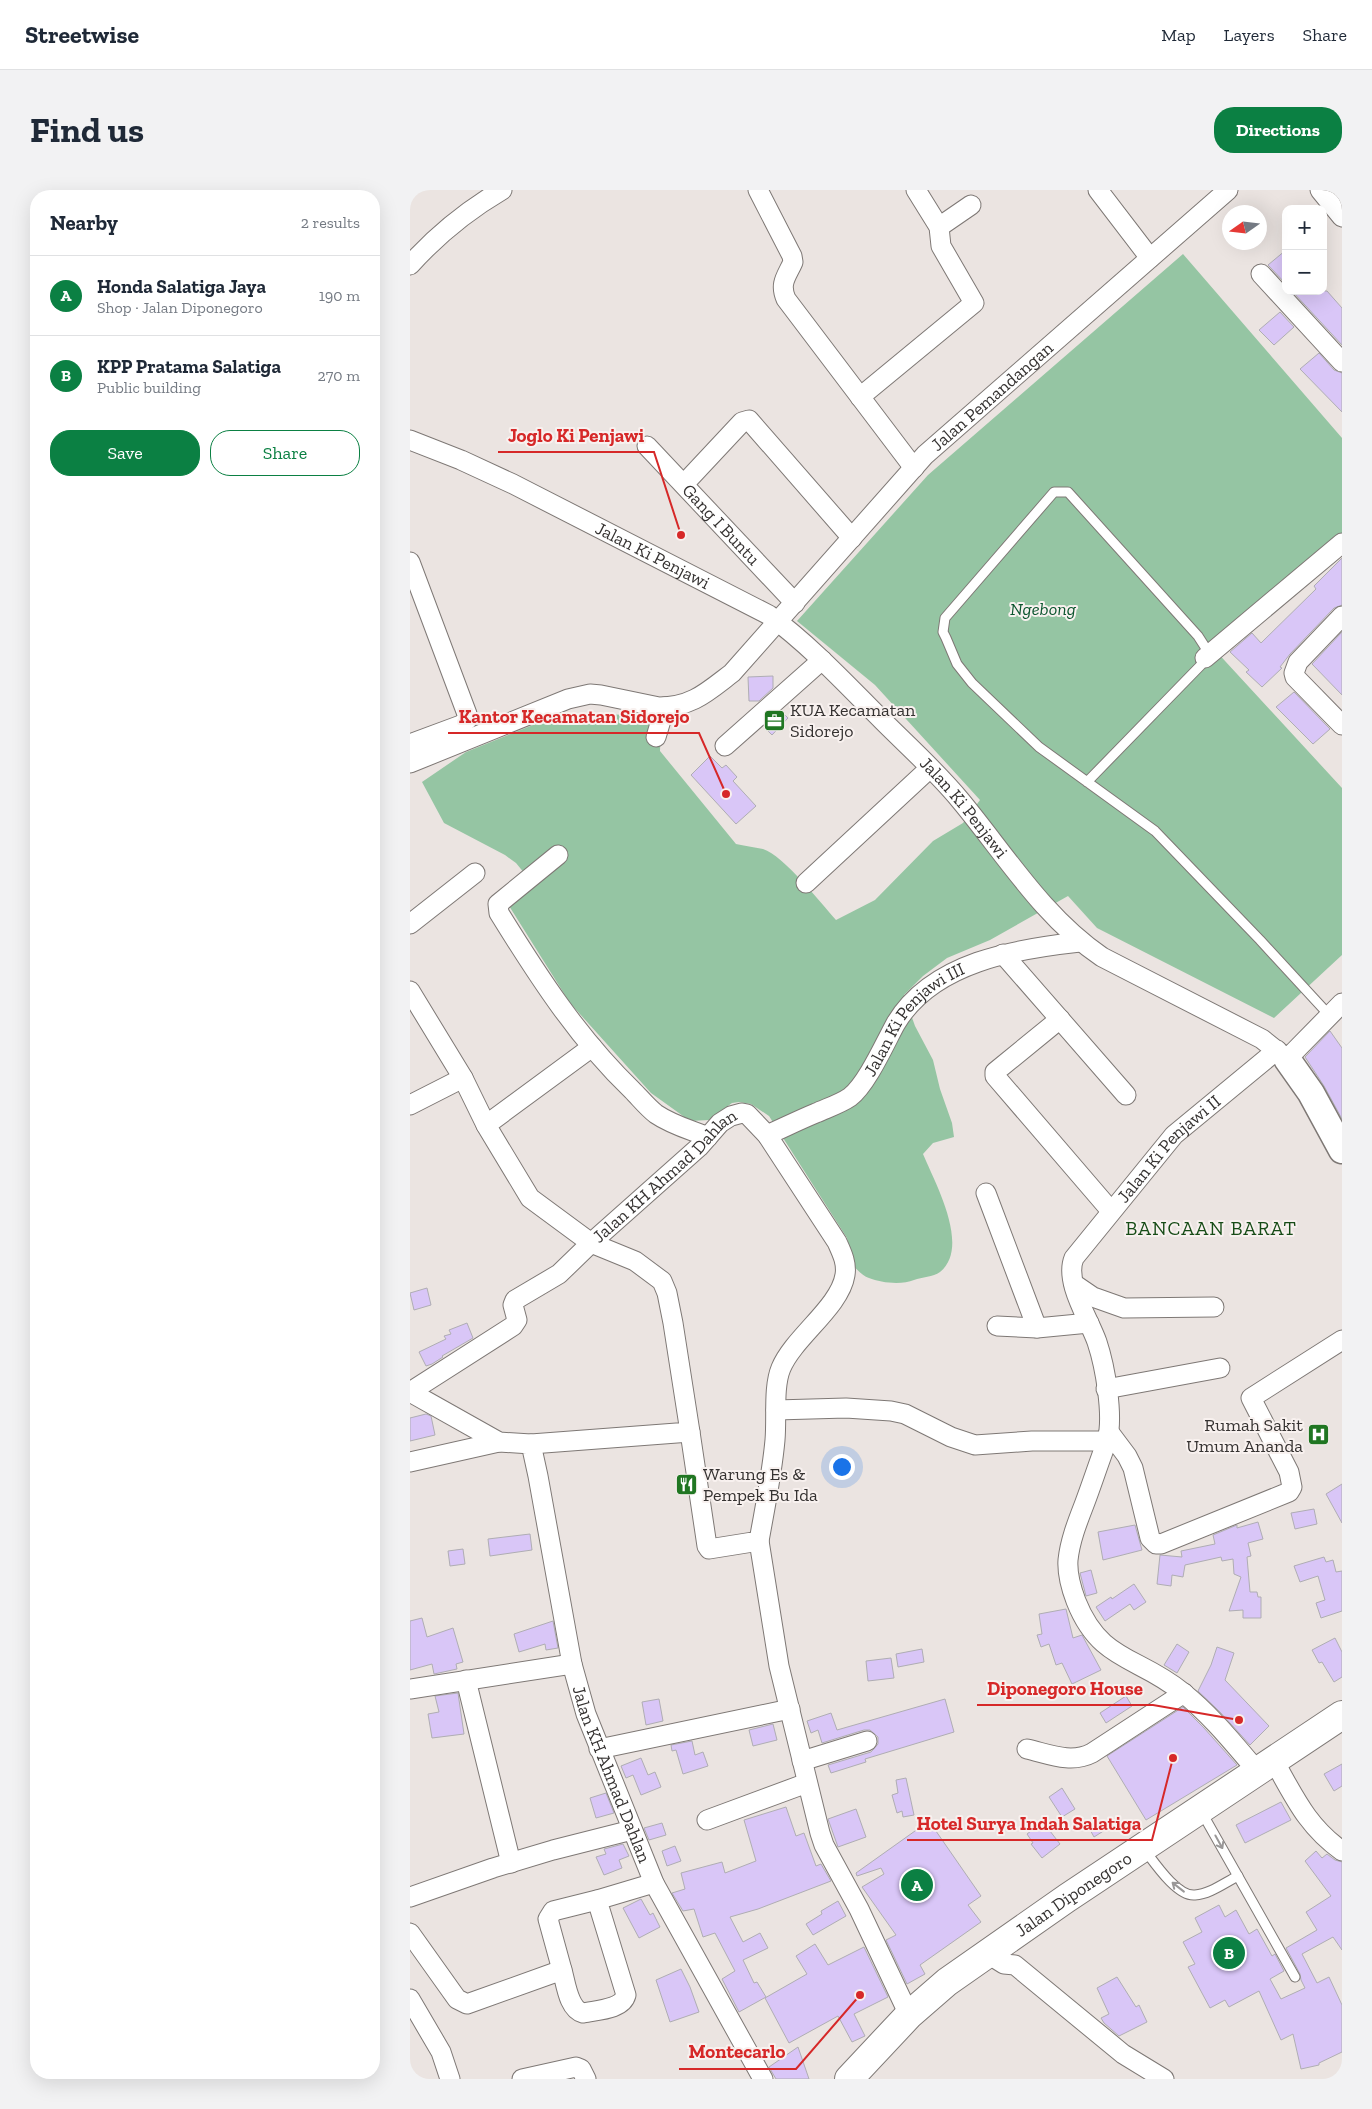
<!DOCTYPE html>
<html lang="en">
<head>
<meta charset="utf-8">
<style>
  :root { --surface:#fff; --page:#f2f2f3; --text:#1f2937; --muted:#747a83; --line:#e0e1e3; --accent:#0b8043 }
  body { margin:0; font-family:"Zilla Slab",serif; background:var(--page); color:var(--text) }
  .controls { position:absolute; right:15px; top:15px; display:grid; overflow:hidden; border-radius:10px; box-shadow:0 5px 20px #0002 }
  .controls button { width:45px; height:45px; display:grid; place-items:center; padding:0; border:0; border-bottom:1px solid var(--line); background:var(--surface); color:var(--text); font:25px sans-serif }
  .compass { position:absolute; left:812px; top:15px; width:45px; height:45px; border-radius:50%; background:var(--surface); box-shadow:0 5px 20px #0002; rotate:256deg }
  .you { position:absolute; left:431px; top:1276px; width:18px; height:18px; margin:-12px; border:4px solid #fff; border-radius:50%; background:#1a73e8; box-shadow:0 0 0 8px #1a73e833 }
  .badge { display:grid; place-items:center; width:32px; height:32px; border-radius:50%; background:var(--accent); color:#fff; font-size:16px; font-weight:700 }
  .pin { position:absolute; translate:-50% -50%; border:2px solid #fff; box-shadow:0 1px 5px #0006 }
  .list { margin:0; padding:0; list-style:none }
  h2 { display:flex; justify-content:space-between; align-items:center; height:65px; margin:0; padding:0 20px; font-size:21px }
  h2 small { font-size:16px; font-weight:400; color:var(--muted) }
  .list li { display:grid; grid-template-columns:32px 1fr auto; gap:15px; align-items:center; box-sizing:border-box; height:80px; padding:0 20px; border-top:1px solid var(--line) }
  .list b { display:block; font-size:19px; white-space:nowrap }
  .list p { margin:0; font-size:16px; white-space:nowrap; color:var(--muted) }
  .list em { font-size:16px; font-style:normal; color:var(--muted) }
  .actions { display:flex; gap:10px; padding:15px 20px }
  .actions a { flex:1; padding:11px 0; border:1px solid var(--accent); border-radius:20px; text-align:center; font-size:18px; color:var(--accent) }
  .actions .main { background:var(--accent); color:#fff }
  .map { position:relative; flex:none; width:932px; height:1889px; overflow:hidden; border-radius:20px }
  header { display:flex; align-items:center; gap:30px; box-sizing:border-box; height:70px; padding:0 25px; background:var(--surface); border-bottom:1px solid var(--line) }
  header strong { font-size:24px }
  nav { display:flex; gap:28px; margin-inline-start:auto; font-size:18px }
  .intro { display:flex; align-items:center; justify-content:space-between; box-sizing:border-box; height:120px; padding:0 30px }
  h1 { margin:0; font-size:35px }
  .button { padding:12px 22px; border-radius:20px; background:var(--accent); color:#fff; font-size:18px; font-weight:700 }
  main { display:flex; gap:30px; padding:0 30px }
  aside { flex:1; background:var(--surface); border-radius:20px; box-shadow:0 5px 20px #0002 }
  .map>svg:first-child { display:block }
  .green { fill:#95c5a3 }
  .building { fill:#d9c6f7; stroke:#afadb3 }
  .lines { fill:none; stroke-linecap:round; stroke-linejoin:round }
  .lane-casing { stroke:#7e7875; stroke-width:11 }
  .street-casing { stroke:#7e7875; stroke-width:21 }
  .secondary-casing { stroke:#7e7875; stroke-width:29 }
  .primary-casing { stroke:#7e7875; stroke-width:30 }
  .lane { stroke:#fff; stroke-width:9 }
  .street { stroke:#fff; stroke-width:19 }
  .secondary { stroke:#fff; stroke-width:26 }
  .primary { stroke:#fff; stroke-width:28 }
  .oneway { stroke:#9a9898 }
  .labels { text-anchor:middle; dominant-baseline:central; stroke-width:4; stroke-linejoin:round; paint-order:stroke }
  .street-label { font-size:18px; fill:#353231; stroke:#f8f1ef }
  .park-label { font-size:18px; font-style:italic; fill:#0b552e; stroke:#f8f1ef }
  .poi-label { font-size:18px; fill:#353231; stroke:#f8f1ef; text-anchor:start }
  .quarter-label { font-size:20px; letter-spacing:1px; fill:#174c17; stroke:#f8f1ef }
  .leader { fill:none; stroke:#d62828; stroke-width:2 }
  .callout-dot { fill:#d62828; stroke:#f8f1ef; stroke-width:2 }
  .callout-label { font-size:19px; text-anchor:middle; font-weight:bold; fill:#d62828; stroke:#f8f1ef; stroke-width:4; stroke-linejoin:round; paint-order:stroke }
</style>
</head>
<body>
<header>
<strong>Streetwise</strong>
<nav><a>Map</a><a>Layers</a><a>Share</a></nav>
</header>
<div class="intro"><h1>Find us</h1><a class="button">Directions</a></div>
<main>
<aside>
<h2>Nearby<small>2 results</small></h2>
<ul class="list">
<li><span class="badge">A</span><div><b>Honda Salatiga Jaya</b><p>Shop · Jalan Diponegoro</p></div><em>190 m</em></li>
<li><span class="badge">B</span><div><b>KPP Pratama Salatiga</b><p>Public building</p></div><em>270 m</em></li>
</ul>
<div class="actions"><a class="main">Save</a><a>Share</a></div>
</aside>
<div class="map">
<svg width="932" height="1889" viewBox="0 0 932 1889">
  <rect width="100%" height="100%" fill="#ebe4e1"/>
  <path class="green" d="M773 64 932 248V344L804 459 932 598V765L864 828 687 738 658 706 580 750 537 768 513 786 494 805 505 836 523 870 530 899 542 933 544 947 523 953 513 964C525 993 561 1057 530 1082 523 1087 512 1087 504 1090 492 1095 471 1093 459 1088 452 1086 446 1078 441 1074L437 1048 359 926 341 914 329 912 322 913 299 930 280 931 241 903 160 813 96 711 115 684 106 673 95 665 34 633 12 592 56 562 138 529 164 524 242 525C255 533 250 547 250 561L326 654C334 656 344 657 353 659 374 666 410 712 426 730L465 710 523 651 553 633 570 610 465 495 387 431 518 285Z"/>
  <g class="building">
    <polygon points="876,60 876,94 858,75"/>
    <polygon points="882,101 917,101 932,118 932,155"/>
    <polygon points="870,122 884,137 864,155 849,140"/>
    <polygon points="909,163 924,180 932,183 932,222 890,179"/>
    <polygon points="932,368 932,415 924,418 880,464 870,477 872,478 852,497 836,482 839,480 820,462 842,443 851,453 906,399 904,396"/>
    <polygon points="932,442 932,505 902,474"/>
    <polygon points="363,486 363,498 349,511 339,511 338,487"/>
    <polygon points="884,502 920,539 903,554 866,517"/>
    <polygon points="371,521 378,528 362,545 354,537"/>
    <polygon points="300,566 312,578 316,575 327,587 323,591 346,616 326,634 281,585"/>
    <polygon points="920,841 932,858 932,929 914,896 895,867"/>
    <polygon points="17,1098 21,1115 4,1120 0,1103"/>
    <polygon points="57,1133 63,1148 32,1166 33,1167 22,1174 16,1176 9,1162 36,1149 34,1146 41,1144 39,1140"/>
    <polygon points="16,1224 21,1226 25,1245 0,1251 0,1228"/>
    <polygon points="932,1294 932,1333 916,1304"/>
    <polygon points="904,1319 907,1334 885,1339 881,1323"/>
    <polygon points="848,1332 853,1349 838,1353 841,1366 837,1367 840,1402 847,1402 848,1407 851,1407 851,1428 833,1428 833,1420 819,1421 831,1387 824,1384 823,1369 812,1371 811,1367 775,1375 773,1387 762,1385 761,1396 747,1394 750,1365 772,1367 771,1361 805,1354 803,1345 827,1335 827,1338"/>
    <polygon points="725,1335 732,1360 693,1370 688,1342"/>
    <polygon points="120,1344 122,1360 80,1366 78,1349"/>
    <polygon points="53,1359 55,1374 40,1376 38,1361"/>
    <polygon points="914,1367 916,1372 923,1370 926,1382 932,1381 932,1421 911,1428 906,1413 915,1410 908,1386 890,1392 884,1376"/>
    <polygon points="681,1380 687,1403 676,1406 670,1383"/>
    <polygon points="724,1394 736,1412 724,1420 720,1414 695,1431 686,1417 701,1407 702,1409"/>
    <polygon points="656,1419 663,1448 672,1445 691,1480 662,1494 652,1473 646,1475 639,1454 631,1457 627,1445 632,1444 629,1424"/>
    <polygon points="12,1428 17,1447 43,1438 53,1472 46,1474 47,1479 24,1484 22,1474 0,1480 0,1431"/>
    <polygon points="143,1431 148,1458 136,1460 135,1454 109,1462 104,1444"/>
    <polygon points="925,1448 932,1462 932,1487 924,1492 912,1472 909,1473 902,1460"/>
    <polygon points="767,1454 779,1462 767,1483 754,1475"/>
    <polygon points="807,1457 824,1463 815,1490 859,1536 840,1555 810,1522 788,1501 801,1475"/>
    <polygon points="512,1459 514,1472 488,1477 486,1464"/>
    <polygon points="481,1468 484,1488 458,1491 456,1471"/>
    <polygon points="48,1503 54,1544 22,1548 18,1524 29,1522 25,1506"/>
    <polygon points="716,1506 722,1516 696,1533 690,1523"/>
    <polygon points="249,1509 253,1531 236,1535 232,1512"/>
    <polygon points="535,1509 544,1542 455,1569 456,1572 421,1583 418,1575 461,1562 468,1554 468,1547 460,1540 454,1540 412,1553 408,1540 401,1543 397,1531 421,1523 427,1540"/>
    <polygon points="773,1517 794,1538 827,1575 736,1630 697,1566"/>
    <polygon points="363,1534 367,1550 343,1556 339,1540"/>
    <polygon points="282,1551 285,1565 293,1562 298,1576 273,1584 266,1560 262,1561 261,1555"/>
    <polygon points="231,1568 238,1585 245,1582 251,1597 231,1605 223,1585 216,1588 211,1576"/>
    <polygon points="932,1574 932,1596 924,1601 914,1584"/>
    <polygon points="496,1588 504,1625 493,1627 492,1621 487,1623 482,1605 488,1603 486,1590"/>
    <polygon points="652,1598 665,1619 652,1627 639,1607"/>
    <polygon points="196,1603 204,1623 186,1628 180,1608"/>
    <polygon points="871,1612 881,1630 835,1653 826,1635"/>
    <polygon points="376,1617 386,1646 394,1643 406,1676 411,1674 421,1691 348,1719 320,1727 333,1752 350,1743 358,1758 333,1770 344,1793 347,1792 356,1807 329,1822 312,1789 325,1781 305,1743 293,1747 284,1719 273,1721 262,1703 275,1699 271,1683 312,1672 315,1683 346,1671 334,1630"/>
    <polygon points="446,1619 456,1647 428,1657 418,1629"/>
    <polygon points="688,1629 695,1640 684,1647 678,1636"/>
    <polygon points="519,1631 571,1706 558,1715 571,1732 510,1775 515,1784 497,1794 476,1750 486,1745 452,1697 474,1684 471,1678 447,1686 446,1683"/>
    <polygon points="633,1632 650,1654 632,1668 621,1654 623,1653 617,1644"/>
    <polygon points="252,1633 256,1645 239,1650 234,1638"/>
    <polygon points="213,1654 219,1666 209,1670 212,1678 194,1685 186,1667 196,1664 194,1659"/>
    <polygon points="265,1656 271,1671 257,1676 252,1661"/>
    <polygon points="906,1661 912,1668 917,1664 925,1670 932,1672 932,1760 923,1747 892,1764 907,1793 919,1787 932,1815 932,1862 909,1873 909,1875 891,1879 883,1844 871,1850 849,1801 819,1817 815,1810 800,1818 778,1777 785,1774 773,1752 792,1742 785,1728 809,1715 815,1727 826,1720 839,1744 847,1739 862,1766 865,1764 874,1781 860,1789 871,1809 895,1798 891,1790 890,1784 876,1758 907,1740 896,1722 921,1706 895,1671"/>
    <polygon points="231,1709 240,1725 243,1723 250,1737 229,1748 213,1718"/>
    <polygon points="428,1711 436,1726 403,1745 396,1734 412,1724 411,1721"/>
    <polygon points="405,1754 418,1775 454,1757 478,1807 444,1824 455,1846 442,1852 428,1826 379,1853 355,1808 397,1784 386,1766"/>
    <polygon points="271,1779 280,1797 289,1822 260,1832 246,1790"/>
    <polygon points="707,1787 726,1817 729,1815 737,1832 709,1846 694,1833 691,1828 699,1824 687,1798"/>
    <polygon points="388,1857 399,1889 366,1889 359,1877"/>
  </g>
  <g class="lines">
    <defs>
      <g id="lane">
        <polyline points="677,592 791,475 795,468 797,460 788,446 658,302 644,302 535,428 533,442 536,448 547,474 562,493 629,557 745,641 850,750 920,826"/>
        <polyline points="791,1621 885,1787"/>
        <path d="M734 1659C744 1672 767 1707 785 1705 800 1704 814 1693 828 1686"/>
      </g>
      <g id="street">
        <path d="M348 0 382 66 383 72C377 86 369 93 376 109L504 278"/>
        <polyline points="688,0 740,68"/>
        <polyline points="910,0 932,27"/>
        <polyline points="529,37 561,15"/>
        <path d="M0 75C26 46 58 20 92 0"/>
        <polyline points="851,84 932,172"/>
        <polyline points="450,207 564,113 531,56 529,37 506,0"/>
        <path id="s1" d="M0 250 51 270 103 294 359 425C402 457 435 493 473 531 499 557 527 582 550 610 595 664 633 727 692 767L852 849 877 869 932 813"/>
        <path id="s2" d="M237 256 385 413"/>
        <polyline points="274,294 332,232 339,230 442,348"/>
        <polyline points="0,372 57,524 57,530 51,535 0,554"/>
        <polyline points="932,426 888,472 884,483 885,487 932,535"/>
        <polyline points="795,468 932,353"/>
        <polyline points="246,547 255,517"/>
        <polyline points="315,556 412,470"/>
        <path id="s3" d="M0 573 158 509 180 504 191 505 249 517C282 517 297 502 322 483L515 265 818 0"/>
        <path d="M148 665 88 714 89 723C128 786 168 848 222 900 230 908 237 917 246 924 262 935 281 940 298 947"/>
        <polyline points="396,693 520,578"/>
        <polyline points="0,734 65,683"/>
        <polyline points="593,764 716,905"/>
        <polyline points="0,801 53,888 76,935"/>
        <polyline points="650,829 585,882 585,886 701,1021"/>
        <polyline points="0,915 53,888"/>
        <path id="s4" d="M357 945C373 938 389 930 406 923 417 918 430 914 440 907 457 894 475 853 486 833 523 772 605 759 670 752"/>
        <polyline points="576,1003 627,1138 679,1133"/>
        <polyline points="664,1094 683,1107 714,1118 804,1117"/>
        <polyline points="587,1136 627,1138"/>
        <polyline points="696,1199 810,1178"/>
        <path id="s5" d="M0 1202 103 1136 107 1130 103 1115 105 1110 149 1084 181 1053 289 957 310 933 321 926 332 923 337 924 357 945 427 1052C432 1063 437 1073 435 1085 430 1117 384 1147 371 1178 363 1197 367 1228 365 1250 362 1284 355 1317 349 1351L299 1359 297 1356 280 1242"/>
        <path id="s6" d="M0 1202 89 1252 121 1254 128 1286 162 1474 176 1524 244 1693 353 1889"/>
        <polyline points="366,1220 436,1218 481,1221 495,1224 541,1247 565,1255 622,1251 697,1251"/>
        <polyline points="699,1242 717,1266 723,1278 740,1348 746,1354 751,1354 879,1302 882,1297 879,1282 841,1208 932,1150"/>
        <polyline points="121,1254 280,1242 263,1133 257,1103 252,1091 225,1071 181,1053 120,1008 76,935 182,857"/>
        <polyline points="0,1272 89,1252"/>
        <polyline points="349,1351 369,1476 410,1643 414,1655 449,1719 499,1825"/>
        <polyline points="56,1490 101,1673"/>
        <polyline points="0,1499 162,1474"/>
        <polyline points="189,1559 380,1519"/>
        <path d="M617 1559C639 1564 661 1574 682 1563L774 1503"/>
        <polyline points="392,1571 457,1551"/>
        <path d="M864 1571C885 1608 897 1636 932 1661"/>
        <path id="s7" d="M848 1582C824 1554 801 1525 772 1502 728 1466 690 1472 666 1411 661 1398 657 1384 658 1370 660 1351 667 1333 674 1315 682 1294 689 1272 697 1251 704 1226 695 1176 687 1152 679 1129 654 1092 664 1068L764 945 867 860"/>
        <polyline points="297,1630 397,1593"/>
        <polyline points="0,1707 83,1678 143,1660 222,1640"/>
        <path d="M0 1743 47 1809 57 1814 152 1780C156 1793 158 1819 173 1823 186 1820 212 1820 216 1805L187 1710 244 1693"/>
        <polyline points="578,1764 594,1774 605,1775 713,1864 754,1889"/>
        <polyline points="152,1780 138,1729 143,1721 187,1710"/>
        <polyline points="0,1809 31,1862 40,1889"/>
        <polyline points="112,1889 166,1877 171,1879 176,1889"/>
      </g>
      <polyline id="secondary" points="877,869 901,903 932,960"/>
      <g id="primary">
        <path id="s8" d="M439 1889 499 1825 537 1792 657 1708 932 1525"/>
      </g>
    </defs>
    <use href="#lane" class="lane-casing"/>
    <use href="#street" class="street-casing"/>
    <use href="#secondary" class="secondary-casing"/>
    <use href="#primary" class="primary-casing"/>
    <use href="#lane" class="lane"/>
    <use href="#street" class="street"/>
    <use href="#secondary" class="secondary"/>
    <use href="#primary" class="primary"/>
  </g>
  <defs><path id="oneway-shaft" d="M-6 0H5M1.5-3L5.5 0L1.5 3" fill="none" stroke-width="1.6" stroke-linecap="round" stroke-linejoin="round" transform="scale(1.25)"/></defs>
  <g class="oneway">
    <use href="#oneway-shaft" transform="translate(809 1652) rotate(61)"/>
    <use href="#oneway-shaft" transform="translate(768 1697) rotate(-142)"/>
  </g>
  <defs>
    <symbol id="office-square" viewBox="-11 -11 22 22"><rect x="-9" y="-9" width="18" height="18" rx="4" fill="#207622" stroke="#f8f1ef"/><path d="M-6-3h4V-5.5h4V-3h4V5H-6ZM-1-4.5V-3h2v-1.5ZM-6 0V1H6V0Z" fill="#fff"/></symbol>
    <symbol id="hospital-square" viewBox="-11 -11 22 22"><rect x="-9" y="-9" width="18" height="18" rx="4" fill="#207622" stroke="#f8f1ef"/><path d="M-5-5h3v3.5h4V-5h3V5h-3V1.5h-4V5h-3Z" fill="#fff"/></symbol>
    <symbol id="restaurant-square" viewBox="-11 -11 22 22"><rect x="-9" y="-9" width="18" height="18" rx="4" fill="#207622" stroke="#f8f1ef"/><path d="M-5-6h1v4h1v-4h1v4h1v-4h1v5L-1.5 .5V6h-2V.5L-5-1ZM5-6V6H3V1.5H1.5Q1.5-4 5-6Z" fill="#fff"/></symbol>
  </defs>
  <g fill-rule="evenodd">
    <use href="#office-square" x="352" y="518" width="25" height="25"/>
    <use href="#hospital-square" x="896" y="1232" width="25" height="25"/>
    <use href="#restaurant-square" x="264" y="1282" width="25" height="25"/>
  </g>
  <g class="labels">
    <g class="street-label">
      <text stroke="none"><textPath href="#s3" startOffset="726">Jalan Pemandangan</textPath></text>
      <text stroke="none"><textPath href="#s2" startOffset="108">Gang I Buntu</textPath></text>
      <text stroke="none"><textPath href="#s1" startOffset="269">Jalan Ki Penjawi</textPath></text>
      <text stroke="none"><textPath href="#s1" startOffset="674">Jalan Ki Penjawi</textPath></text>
      <text stroke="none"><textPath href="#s4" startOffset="194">Jalan Ki Penjawi III</textPath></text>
      <text stroke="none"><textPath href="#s7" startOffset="756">Jalan Ki Penjawi II</textPath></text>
      <text stroke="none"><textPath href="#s5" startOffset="346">Jalan KH Ahmad Dahlan</textPath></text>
      <text stroke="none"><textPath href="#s6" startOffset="475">Jalan KH Ahmad Dahlan</textPath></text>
      <text stroke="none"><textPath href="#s8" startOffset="292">Jalan Diponegoro</textPath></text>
    </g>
    <g class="park-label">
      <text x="633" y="419">Ngebong</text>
    </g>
    <g class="poi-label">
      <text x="380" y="520">KUA Kecamatan<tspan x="380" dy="21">Sidorejo</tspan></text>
      <text x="893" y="1235" text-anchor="end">Rumah Sakit<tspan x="893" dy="21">Umum Ananda</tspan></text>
      <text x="293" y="1284">Warung Es &amp;<tspan x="293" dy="21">Pempek Bu Ida</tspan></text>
    </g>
    <g class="quarter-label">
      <text x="801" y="1038">BANCAAN BARAT</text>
    </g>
  </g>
  <path class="leader" d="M271 345L244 262H88M316 604L289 543H38M829 1530L743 1515H567M763 1568L742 1650H497M450 1805L386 1879H269"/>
  <g class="callout-dot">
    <circle cx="271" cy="345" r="5"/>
    <circle cx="316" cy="604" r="5"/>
    <circle cx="829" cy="1530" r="5"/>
    <circle cx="763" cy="1568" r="5"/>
    <circle cx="450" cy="1805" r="5"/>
  </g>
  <g class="callout-label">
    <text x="166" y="252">Joglo Ki Penjawi</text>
    <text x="164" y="533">Kantor Kecamatan Sidorejo</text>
    <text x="655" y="1505">Diponegoro House</text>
    <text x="619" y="1640">Hotel Surya Indah Salatiga</text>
    <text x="327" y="1868">Montecarlo</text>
  </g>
</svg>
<div class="controls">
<button>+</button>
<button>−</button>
</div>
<svg class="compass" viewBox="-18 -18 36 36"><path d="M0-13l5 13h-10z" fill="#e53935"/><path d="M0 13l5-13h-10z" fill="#747a83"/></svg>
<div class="you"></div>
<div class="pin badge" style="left:507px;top:1695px">A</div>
<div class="pin badge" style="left:819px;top:1763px">B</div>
</div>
</main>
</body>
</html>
